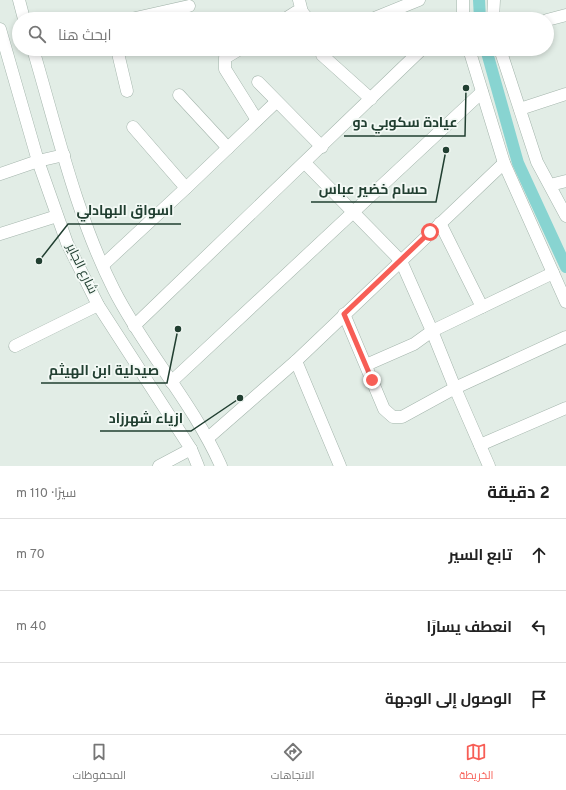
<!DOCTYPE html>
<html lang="ar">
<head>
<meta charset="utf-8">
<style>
  :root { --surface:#fff; --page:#f6f6f6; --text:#222; --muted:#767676; --line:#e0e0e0; --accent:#f75e56 }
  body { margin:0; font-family:Overpass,Cairo,sans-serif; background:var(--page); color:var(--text); direction:rtl }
  .stop { position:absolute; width:12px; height:12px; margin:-9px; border:3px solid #f75e56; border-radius:50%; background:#fff }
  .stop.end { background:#f75e56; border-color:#fff; box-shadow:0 1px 4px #0008 }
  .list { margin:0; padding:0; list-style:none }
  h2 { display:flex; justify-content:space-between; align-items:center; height:52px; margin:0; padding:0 16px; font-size:17px }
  h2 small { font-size:13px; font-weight:400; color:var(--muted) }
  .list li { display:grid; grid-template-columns:26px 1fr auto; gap:12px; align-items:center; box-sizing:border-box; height:72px; padding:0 16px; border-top:1px solid var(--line) }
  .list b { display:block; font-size:15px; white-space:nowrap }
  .list em { font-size:13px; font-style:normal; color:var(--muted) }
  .icon { flex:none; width:22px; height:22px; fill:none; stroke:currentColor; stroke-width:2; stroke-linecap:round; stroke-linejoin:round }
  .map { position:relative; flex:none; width:566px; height:466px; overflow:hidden; direction:ltr }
  .search { position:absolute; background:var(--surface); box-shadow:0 2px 6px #0003; left:12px; right:12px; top:12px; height:44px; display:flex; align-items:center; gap:10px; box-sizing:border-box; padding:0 14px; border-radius:22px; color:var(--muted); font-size:15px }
  .sheet { height:268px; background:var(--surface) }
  nav { display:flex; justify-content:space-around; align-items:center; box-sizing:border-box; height:56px; border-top:1px solid var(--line); background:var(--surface); font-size:11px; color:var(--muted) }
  nav a { display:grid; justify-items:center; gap:2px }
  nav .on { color:var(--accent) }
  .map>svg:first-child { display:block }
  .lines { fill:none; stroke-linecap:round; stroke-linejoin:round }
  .canal { stroke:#88d4d1; stroke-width:12 }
  .minor-casing { stroke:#a4b5ac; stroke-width:13 }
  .minor { stroke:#fff; stroke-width:12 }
  .route { stroke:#f75e56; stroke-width:5 }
  .labels { text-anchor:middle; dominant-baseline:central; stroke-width:3.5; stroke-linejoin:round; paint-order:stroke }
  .street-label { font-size:13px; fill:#213f31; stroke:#f3f9f5 }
  .leader { fill:none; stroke:#213f31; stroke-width:1.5 }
  .callout-dot { fill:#213f31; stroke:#f3f9f5; stroke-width:1.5 }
  .callout-label { font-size:14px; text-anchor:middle; font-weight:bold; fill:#213f31; stroke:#f3f9f5; stroke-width:3.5; stroke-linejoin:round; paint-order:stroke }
</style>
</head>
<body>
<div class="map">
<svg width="566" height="466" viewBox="0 0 566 466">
  <rect width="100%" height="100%" fill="#e2ede6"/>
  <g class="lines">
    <g class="canal">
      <polyline points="479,0 480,19"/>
      <polyline points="486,49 518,163 566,267"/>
    </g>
    <defs>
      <g id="minor">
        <polyline points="19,0 24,19"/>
        <polyline points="299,0 302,12"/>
        <polyline points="463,0 463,19"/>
        <polyline points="131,19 189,6"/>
        <polyline points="285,19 296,12 302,12 308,19"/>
        <polyline points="372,19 419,0"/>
        <polyline points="493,19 494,0"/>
        <polyline points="547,20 566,15"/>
        <polyline points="0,29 38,161 67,243 98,305 191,449 198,466"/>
        <path d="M33 49C57 130 76 215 114 290 145 351 193 403 221 466"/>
        <polyline points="117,49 127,91"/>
        <polyline points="240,49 225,58 225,69 257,120"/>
        <polyline points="469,49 504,163 566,302"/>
        <polyline points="500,49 537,162 566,216"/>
        <polyline points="322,55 371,99"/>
        <polyline points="258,82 322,147"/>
        <polyline points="179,95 228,148"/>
        <polyline points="520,109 566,94"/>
        <polyline points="133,127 186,188"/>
        <polyline points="305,163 401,261 432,331 455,388 489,466"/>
        <polyline points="0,174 38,161 64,155"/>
        <polyline points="550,185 566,181"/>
        <polyline points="440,223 482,307"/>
        <polyline points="0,234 57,216"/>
        <polyline points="103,265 186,188 276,102"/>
        <polyline points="344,314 384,409 393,417 402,417 455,388 566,337"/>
        <polyline points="134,326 422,49"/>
        <polyline points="15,346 98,305"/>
        <polyline points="296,361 340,466"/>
        <polyline points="366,365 414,344 432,331 553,273"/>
        <polyline points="171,382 482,92"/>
        <polyline points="208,438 296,361 504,163"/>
        <polyline points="480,445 566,408"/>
        <polyline points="159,466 191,449"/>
      </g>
    </defs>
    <use href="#minor" class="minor-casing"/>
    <use href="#minor" class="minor"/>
  </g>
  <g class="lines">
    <polyline class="route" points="372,380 344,314 430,232"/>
  </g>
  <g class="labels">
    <g class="street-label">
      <text transform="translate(81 269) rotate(64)">شارع الجاير</text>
    </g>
  </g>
  <path class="leader" d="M466 88L465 136H344M446 150L436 202H311M39 261L68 224H181M178 329L167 383H41M240 398L191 431H100"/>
  <g class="callout-dot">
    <circle cx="466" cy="88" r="4"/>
    <circle cx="446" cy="150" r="4"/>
    <circle cx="39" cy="261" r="4"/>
    <circle cx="178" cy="329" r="4"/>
    <circle cx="240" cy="398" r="4"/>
  </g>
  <g class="callout-label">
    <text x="405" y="127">عيادة سكوبي دو</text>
    <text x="373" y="194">حسام خضير عباس</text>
    <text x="125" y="215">اسواق البهادلي</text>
    <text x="104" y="375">صيدلية ابن الهيثم</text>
    <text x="146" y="423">ازياء شهرزاد</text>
  </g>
</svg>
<div class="stop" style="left:430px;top:232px"></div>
<div class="stop end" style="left:372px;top:380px"></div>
<div class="search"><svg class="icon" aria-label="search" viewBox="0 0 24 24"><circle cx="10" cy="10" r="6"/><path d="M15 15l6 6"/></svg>ابحث هنا</div>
</div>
<section class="sheet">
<h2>2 دقيقة<small>سيرًا · 110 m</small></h2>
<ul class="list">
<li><svg class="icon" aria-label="ahead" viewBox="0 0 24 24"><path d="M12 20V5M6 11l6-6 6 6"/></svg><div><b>تابع السير</b></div><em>70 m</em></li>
<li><svg class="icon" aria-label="left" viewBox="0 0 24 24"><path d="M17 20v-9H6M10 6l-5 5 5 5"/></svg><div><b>انعطف يسارًا</b></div><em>40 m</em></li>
<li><svg class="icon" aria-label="arrive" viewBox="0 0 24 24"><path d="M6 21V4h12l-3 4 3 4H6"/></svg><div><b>الوصول إلى الوجهة</b></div></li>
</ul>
</section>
<nav>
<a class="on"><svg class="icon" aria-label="map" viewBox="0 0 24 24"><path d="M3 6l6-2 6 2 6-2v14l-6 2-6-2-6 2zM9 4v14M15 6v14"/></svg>الخريطة</a>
<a><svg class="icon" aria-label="directions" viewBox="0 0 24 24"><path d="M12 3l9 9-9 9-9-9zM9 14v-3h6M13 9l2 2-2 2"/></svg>الاتجاهات</a>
<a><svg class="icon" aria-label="saved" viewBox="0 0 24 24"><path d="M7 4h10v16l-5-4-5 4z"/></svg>المحفوظات</a>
</nav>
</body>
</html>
